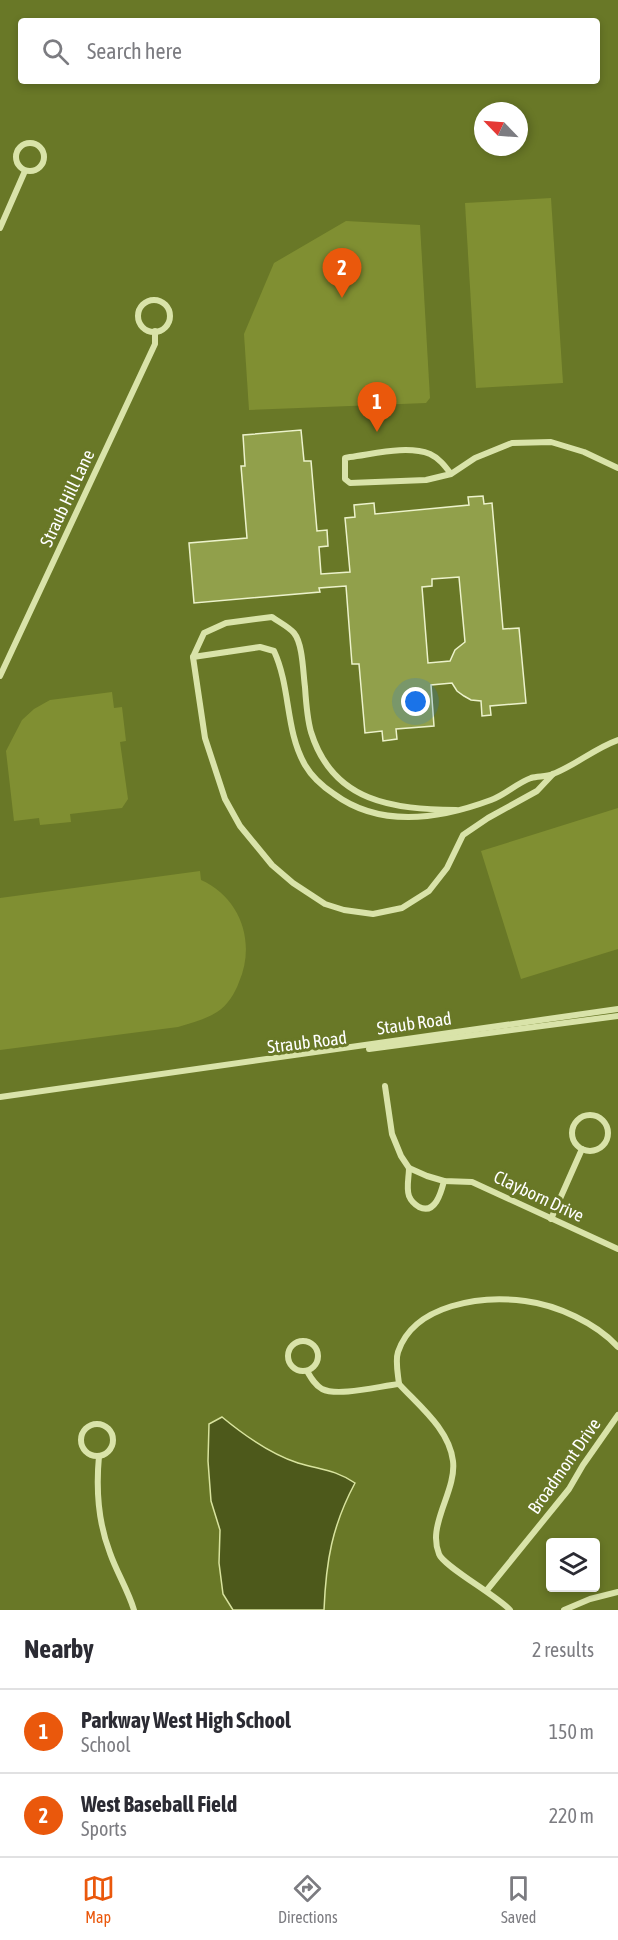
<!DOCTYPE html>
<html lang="en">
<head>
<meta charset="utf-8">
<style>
  :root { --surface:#fff; --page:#f7f7f7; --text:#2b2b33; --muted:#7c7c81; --line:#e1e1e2; --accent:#ea580c }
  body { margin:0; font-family:"Asap Condensed",sans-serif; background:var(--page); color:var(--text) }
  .controls { position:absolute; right:18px; bottom:18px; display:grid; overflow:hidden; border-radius:6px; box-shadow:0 3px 9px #0003 }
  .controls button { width:54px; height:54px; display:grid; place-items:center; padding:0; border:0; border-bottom:2px solid var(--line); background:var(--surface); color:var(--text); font:30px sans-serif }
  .compass { position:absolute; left:474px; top:102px; width:54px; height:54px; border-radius:50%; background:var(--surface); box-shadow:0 3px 9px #0003; rotate:295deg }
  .you { position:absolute; left:416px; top:702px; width:21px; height:21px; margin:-15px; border:4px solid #fff; border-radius:50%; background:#1a73e8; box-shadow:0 0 0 9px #1a73e833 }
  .badge { display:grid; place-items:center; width:39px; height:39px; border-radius:50%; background:var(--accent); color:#fff; font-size:20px; font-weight:700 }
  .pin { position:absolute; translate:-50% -50px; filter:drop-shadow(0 2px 3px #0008) }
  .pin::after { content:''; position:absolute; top:32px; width:21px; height:18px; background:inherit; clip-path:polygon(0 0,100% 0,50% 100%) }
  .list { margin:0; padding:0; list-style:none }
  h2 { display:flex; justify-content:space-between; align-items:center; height:78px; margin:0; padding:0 24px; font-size:26px }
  h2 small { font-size:20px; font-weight:400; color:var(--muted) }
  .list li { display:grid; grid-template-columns:39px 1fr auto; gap:18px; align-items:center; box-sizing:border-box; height:84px; padding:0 24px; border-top:2px solid var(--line) }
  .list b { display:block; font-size:22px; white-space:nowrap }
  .list p { margin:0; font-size:20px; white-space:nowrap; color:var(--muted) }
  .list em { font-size:20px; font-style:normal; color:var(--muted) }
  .icon { flex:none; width:33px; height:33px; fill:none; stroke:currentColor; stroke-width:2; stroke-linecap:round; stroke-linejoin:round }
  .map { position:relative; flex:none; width:618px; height:1610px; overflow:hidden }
  .search { position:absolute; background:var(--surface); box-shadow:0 3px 9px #0003; left:18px; right:18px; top:18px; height:66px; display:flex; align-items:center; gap:15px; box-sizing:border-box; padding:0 21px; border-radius:6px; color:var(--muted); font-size:22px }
  .sheet { height:246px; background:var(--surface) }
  nav { display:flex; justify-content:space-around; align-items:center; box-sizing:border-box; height:84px; border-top:2px solid var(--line); background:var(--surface); font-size:16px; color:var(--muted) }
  nav a { display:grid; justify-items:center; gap:3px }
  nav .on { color:var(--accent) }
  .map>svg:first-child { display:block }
  .green { fill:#808f32 }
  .water { fill:#4d591b; stroke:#d8e39e; stroke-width:1.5 }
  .building { fill:#91a04b; stroke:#ecf2cb; stroke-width:1.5; fill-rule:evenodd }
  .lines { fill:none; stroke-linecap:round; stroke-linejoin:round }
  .street { stroke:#d9e3a9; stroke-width:6 }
  .labels { text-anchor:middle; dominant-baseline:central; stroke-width:6; stroke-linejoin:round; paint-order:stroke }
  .street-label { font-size:18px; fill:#fff; stroke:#697827 }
</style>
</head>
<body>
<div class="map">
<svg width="618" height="1610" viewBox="0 0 618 1610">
  <rect width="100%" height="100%" fill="#697827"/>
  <g class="green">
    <polygon points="551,198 563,383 476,388 465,203"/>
    <polygon points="346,221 420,225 430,398 426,403 249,410 244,334 274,263"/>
    <polygon points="112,692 114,708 122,707 126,741 120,742 128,799 122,808 70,814 71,822 40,825 39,818 14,821 6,751 22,720 34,709 50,700"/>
    <polygon points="618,808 618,949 521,979 481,851"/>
    <path d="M200 871 201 880C241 898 256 943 239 982 235 993 228 1005 217 1012 206 1019 192 1023 178 1027L0 1050V898Z"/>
  </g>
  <path class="water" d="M222 1417C245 1436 270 1454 298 1463 321 1470 334 1469 355 1483 332 1526 326 1561 324 1610H233L223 1594 219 1563 220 1530 211 1501 208 1461 209 1424Z"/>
  <path class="building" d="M301 430 304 461H311L317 531 327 530 328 546 319 547 321 574 350 572 345 518 355 517 354 505 374 503 375 514 469 505 468 497 483 496 484 504 492 503 503 629 519 628 526 703 490 706 491 715 482 716 481 701 471 700 464 696 457 691 452 683 431 685 434 726 396 729 397 739 383 741 382 731 365 733 359 664H352L346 586 319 588 320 592 194 603 189 543 247 538 241 466H245L243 435ZM459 577 465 642 455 650 450 661 428 663 422 587 432 586V579Z"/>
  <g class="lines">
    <g class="street">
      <circle cx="30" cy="157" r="14"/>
      <polyline points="0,228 25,171"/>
      <circle cx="154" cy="316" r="16"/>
      <path d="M451 474C445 466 439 458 430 454 407 445 374 454 350 457L345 458V479L350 483 426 480 451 474 475 458 512 443 551 442 584 452 618 468"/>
      <path d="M193 657 260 647 274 651C291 688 285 730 305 765 312 777 322 786 334 794 380 828 440 819 491 800 505 795 517 783 531 778 538 776 547 777 553 774 576 765 595 748 618 740"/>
      <polyline points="0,676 155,344 155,331"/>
      <path d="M456 810C394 809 333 803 311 732 307 718 306 702 305 687 303 673 303 644 294 633 289 627 279 622 272 617L226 623 204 633 193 657 205 738 225 799 240 826 272 865 293 883 325 904 344 910 373 914 402 908 429 891 447 868 463 835 488 818 537 791 553 774"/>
      <polyline points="369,1049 618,1016"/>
      <polyline points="385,1086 392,1134 401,1156 409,1168 427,1176 444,1181 472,1182 618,1249"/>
      <polyline points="0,1097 618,1009"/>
      <circle cx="590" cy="1133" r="18"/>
      <path d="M409 1168C409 1177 406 1188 409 1196 411 1201 414 1204 419 1207 435 1215 441 1193 444 1181"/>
      <polyline points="551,1219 582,1149"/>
      <circle cx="303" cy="1356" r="15"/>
      <path d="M307 1371C311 1378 315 1385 322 1389 338 1397 380 1386 399 1384"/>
      <path d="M399 1384C398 1374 395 1361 398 1352 414 1304 482 1295 525 1301 557 1305 596 1323 618 1347"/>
      <path d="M399 1384C419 1406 449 1429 453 1461 455 1477 447 1495 442 1510 437 1525 433 1539 439 1554 443 1566 496 1595 510 1610"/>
      <circle cx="97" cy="1440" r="16"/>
      <path d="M99 1456C96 1488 98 1522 110 1553 117 1573 128 1590 134 1610"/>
      <polyline points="487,1590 569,1489 583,1465 618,1415"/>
      <polyline points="564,1610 590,1599 618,1592"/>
    </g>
  </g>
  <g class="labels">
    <g class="street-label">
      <text transform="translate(67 498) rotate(-65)">Straub Hill Lane</text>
      <text transform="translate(414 1023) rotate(-8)">Staub Road</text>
      <text transform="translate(307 1042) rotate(-7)">Straub Road</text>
      <text transform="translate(539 1196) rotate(25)">Clayborn Drive</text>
      <text transform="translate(564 1466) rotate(-55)">Broadmont Drive</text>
    </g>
  </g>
</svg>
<div class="controls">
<button><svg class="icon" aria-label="layers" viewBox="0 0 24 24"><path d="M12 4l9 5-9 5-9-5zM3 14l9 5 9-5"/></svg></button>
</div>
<svg class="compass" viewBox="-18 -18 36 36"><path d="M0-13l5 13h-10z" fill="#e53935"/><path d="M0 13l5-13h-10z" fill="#7c7c81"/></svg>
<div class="you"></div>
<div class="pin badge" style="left:377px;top:432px">1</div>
<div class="pin badge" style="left:342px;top:298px">2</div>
<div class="search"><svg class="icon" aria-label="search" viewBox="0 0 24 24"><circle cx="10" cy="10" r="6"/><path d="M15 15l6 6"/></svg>Search here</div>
</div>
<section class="sheet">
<h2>Nearby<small>2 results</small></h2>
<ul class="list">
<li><span class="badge">1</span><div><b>Parkway West High School</b><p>School</p></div><em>150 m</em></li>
<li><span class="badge">2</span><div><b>West Baseball Field</b><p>Sports</p></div><em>220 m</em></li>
</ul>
</section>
<nav>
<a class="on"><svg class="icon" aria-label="map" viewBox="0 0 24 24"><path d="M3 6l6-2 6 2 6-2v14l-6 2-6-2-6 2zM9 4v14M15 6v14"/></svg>Map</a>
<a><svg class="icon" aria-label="directions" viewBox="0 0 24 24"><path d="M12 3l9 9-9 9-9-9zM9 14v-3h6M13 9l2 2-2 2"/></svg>Directions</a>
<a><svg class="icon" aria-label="saved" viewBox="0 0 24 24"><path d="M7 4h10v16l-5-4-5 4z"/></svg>Saved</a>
</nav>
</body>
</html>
